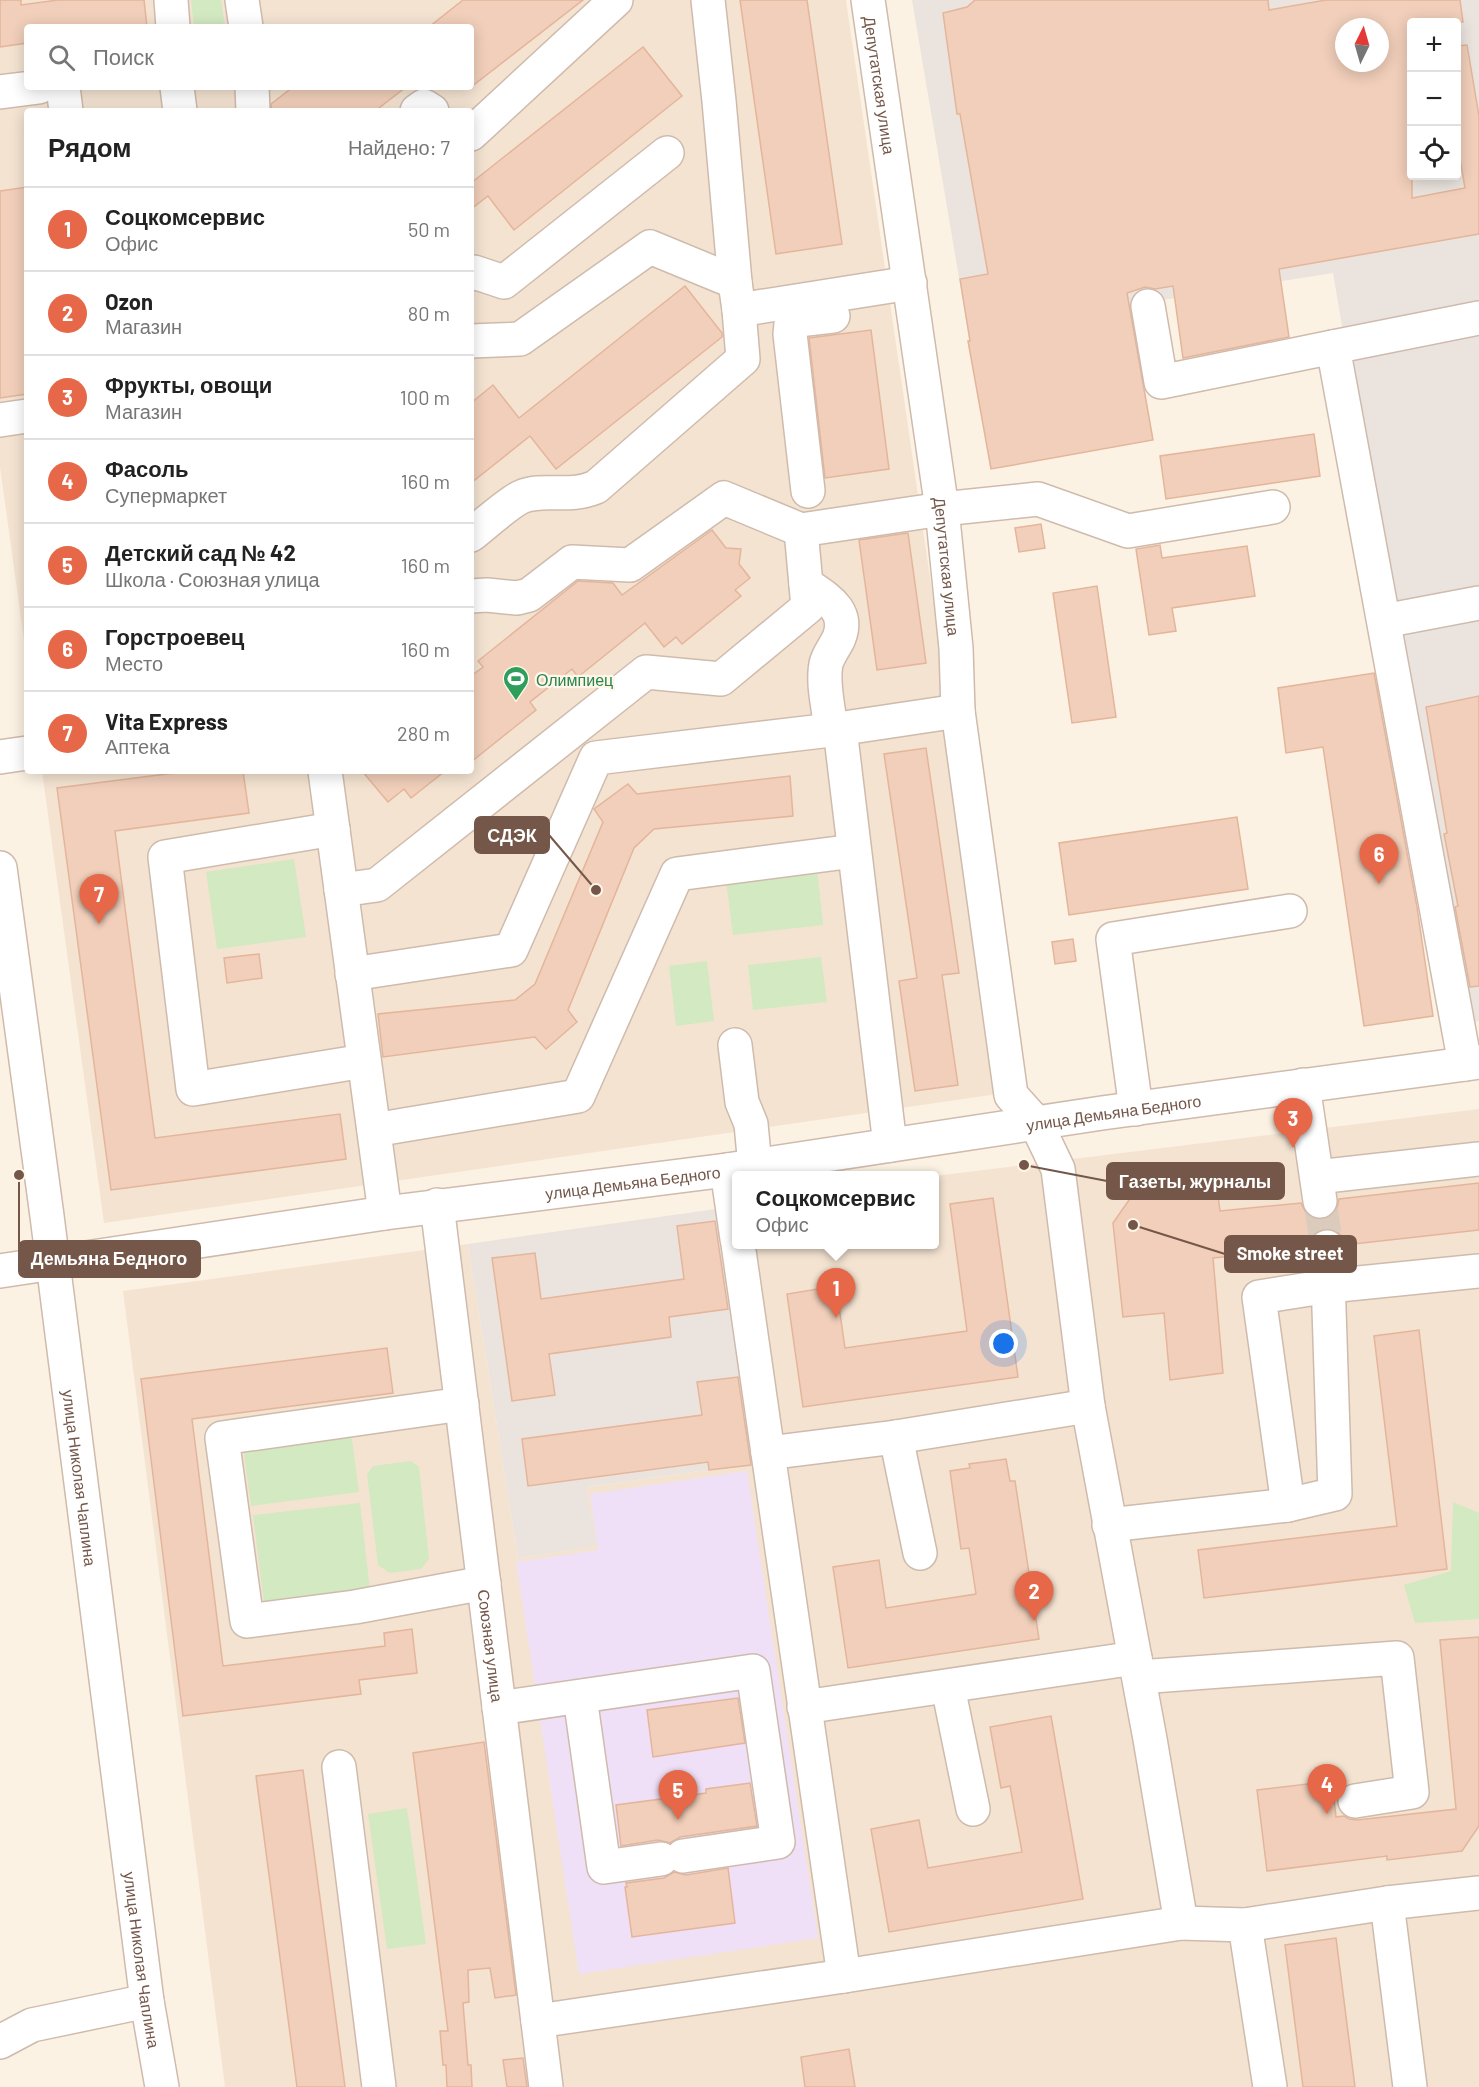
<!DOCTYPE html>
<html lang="ru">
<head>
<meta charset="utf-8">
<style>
  :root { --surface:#fff; --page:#f2f2f2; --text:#222; --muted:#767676; --line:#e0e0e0; --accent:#e66848 }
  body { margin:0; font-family:Barlow,sans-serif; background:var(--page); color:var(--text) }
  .controls { position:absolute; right:18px; top:18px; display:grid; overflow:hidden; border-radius:6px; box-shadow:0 3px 15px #0003 }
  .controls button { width:54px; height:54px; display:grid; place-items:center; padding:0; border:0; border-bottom:2px solid var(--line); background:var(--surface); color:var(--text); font:30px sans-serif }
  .compass { position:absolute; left:1335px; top:18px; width:54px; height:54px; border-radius:50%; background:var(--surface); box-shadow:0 3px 15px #0003; rotate:5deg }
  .you { position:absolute; left:1004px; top:1344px; width:21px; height:21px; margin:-15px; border:4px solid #fff; border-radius:50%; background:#1a73e8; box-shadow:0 0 0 9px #1a73e833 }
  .badge { display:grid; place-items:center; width:39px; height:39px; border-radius:50%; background:var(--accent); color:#fff; font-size:20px; font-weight:700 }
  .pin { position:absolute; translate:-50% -50px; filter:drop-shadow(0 2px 3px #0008) }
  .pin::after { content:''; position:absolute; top:32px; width:21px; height:18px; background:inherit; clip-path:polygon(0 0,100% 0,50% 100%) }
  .popup { position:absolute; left:732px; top:1171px; width:207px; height:78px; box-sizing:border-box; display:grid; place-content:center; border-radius:6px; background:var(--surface); filter:drop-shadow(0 2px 4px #0005); font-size:20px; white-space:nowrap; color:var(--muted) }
  .popup b { font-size:22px; color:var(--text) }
  .popup::after { content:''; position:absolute; left:50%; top:100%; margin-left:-12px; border:12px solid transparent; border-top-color:var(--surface) }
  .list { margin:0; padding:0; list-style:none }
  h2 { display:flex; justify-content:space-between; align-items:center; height:78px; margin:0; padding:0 24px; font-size:26px }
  h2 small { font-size:20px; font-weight:400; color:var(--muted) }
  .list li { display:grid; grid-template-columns:39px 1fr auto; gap:18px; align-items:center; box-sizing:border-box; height:84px; padding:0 24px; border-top:2px solid var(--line) }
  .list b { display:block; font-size:22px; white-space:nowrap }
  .list p { margin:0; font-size:20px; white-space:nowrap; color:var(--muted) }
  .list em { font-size:20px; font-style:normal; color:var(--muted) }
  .icon { flex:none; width:33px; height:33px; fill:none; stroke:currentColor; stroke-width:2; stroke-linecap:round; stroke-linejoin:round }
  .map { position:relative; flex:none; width:1479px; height:2087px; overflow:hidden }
  .search { position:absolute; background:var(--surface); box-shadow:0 3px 15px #0003; left:24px; top:24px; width:450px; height:66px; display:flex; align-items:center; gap:15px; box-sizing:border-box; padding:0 21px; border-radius:6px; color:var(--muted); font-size:22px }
  .panel { position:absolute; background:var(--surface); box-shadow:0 3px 15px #0003; left:24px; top:108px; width:450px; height:666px; border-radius:6px }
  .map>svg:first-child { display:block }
  .residential { fill:#f4e3d1; fill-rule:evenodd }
  .industrial { fill:#ebe4de; fill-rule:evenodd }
  .education { fill:#efe0f8 }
  .green { fill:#d2e9c1 }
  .building { fill:#f1cfba; stroke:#e4b59b; stroke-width:1.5; fill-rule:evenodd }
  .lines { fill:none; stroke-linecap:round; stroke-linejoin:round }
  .minor-tunnel { stroke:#dacbbc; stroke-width:33; stroke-dasharray:33 16; stroke-linecap:butt }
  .minor-casing { stroke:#cfbbad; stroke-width:36 }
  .minor { stroke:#fff; stroke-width:33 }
  .labels { text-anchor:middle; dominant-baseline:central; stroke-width:4.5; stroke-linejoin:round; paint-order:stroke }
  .street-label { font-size:16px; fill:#745749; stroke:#fff6e9 }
  .leisure-label { font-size:16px; fill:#27864d; stroke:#fff6e9; text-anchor:start }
  .leader { fill:none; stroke:#745749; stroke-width:2 }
  .callout-dot { fill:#745749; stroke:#fff6e9; stroke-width:2 }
  .callout { fill:#745749; stroke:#745749; stroke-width:2 }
  .callout-label { font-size:18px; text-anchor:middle; font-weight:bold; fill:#fff }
</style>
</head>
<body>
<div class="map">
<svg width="1479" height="2087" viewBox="0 0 1479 2087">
  <rect width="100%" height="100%" fill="#fcf2e3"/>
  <g class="residential">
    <path d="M0 0H846L1005 1093 104 1223 42 771H471V111H27V662L0 467ZM27 27H471V87H27Z"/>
    <polygon points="1479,1109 1479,2087 225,2087 123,1291 468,1244 518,1558 596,1546 586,1487 779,1460 753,1245 935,1244 935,1176"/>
  </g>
  <g class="industrial">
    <path d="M912 0H1479V1021L1462 1024 1333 273 968 331ZM1412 22H1456V176H1412ZM1344 27H1380V63H1344Z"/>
    <polygon points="737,1206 779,1460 586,1487 597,1546 518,1558 468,1244"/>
  </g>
  <polygon class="education" points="747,1471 818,1938 579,1974 516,1562 598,1550 590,1494"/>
  <g class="green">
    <polygon points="191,0 221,0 225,27 194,27"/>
    <polygon points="294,859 306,937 217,949 206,872"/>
    <polygon points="817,868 823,925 733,935 726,879"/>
    <polygon points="821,957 827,1002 753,1010 748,965"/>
    <polygon points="707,961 714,1021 676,1026 669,966"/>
    <polygon points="351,1432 359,1492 251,1506 243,1446"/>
    <polygon points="411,1461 419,1467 429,1559 421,1569 390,1573 378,1565 367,1474 373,1466"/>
    <polygon points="1453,1502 1479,1513 1479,1619 1415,1623 1404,1585 1451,1571"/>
    <polygon points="360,1503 370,1591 264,1603 253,1515"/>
    <polygon points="407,1808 426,1944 387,1949 368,1814"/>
  </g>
  <g class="building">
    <polygon points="0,0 21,0 21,5 58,0 144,0 147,27 27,27 27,43 0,47"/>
    <polygon points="463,0 583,0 471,87 471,27 429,27"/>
    <polygon points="740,0 807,0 842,244 776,254"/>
    <path d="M975 0H1268L1269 10 1326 0H1460L1463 22H1412V198L1465 188 1456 135V46L1467 45 1479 116V234L1279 269 1289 337 1183 358 1173 286 1155 289 1145 287 1127 293 1153 440 991 469 968 341H970L960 279 988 274 960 114H957L943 13 967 7ZM1344 27H1380V63H1344Z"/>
    <polygon points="643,47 682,96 514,230 488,196 471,209 471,183"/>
    <polygon points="293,87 406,87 375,111 272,111 271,104"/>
    <polygon points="27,187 27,394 0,398 0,191"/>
    <polygon points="685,286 722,333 722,337 556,469 530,436 471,483 471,403 493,385 519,418"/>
    <polygon points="871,330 889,469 825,478 809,338"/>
    <polygon points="1314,434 1320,476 1166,499 1160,456"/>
    <polygon points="1041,524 1045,548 1019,552 1015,528"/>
    <polygon points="712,530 726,548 741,549 739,564 750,578 735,590 741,596 682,644 676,637 664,647 645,623 578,677 572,669 530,702 536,710 471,762 471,676 483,667 478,661 578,581 613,583 622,595"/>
    <polygon points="908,533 926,663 877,670 859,540"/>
    <polygon points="1160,545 1162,558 1247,546 1255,596 1172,608 1176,631 1149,635 1136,549"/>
    <polygon points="1097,586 1116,717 1072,723 1053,593"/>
    <polygon points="1374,673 1417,907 1433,1016 1364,1026 1323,747 1286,753 1278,688"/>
    <polygon points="1479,696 1479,986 1470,987 1455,907 1458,906 1444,834 1447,833 1426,707"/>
    <polygon points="926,748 959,973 942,975 958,1085 915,1091 899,981 917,978 884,754"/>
    <polygon points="190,771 243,771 249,813 115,831 155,1138 340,1114 346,1159 111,1190 57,788"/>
    <polygon points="362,771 445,771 411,798 404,789 388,802"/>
    <polygon points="790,776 793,816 654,829 634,848 568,1010 577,1022 546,1049 535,1037 383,1057 378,1014 515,1000 535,984 603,822 594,809 628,784 637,794"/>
    <polygon points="1237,817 1248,889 1069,915 1059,843"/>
    <polygon points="1073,939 1076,961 1055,964 1052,942"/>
    <polygon points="259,954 262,978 227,983 224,958"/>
    <polygon points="1216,1180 1220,1211 1301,1203 1306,1213 1313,1218 1322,1220 1332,1215 1337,1208 1339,1199 1479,1183 1479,1230 1345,1245 1343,1237 1336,1231 1326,1228 1317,1231 1311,1238 1308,1249 1213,1258 1223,1373 1170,1380 1164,1313 1123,1317 1113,1223 1136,1190"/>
    <polygon points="993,1198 1018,1377 803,1407 787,1294 836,1286 845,1348 967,1331 950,1204"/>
    <polygon points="715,1221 728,1309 669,1317 671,1337 549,1354 555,1395 512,1401 492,1258 535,1253 541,1299 684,1279 677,1226"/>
    <polygon points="1419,1330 1447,1569 1204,1598 1198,1550 1397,1526 1374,1336"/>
    <polygon points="387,1348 393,1393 192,1419 223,1666 385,1646 384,1633 412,1629 417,1673 359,1680 361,1694 183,1716 141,1379"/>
    <polygon points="738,1377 751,1465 709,1470 708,1462 528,1486 522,1439 702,1415 697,1382"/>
    <polygon points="1006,1459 1010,1481 1015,1481 1039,1639 848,1668 833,1567 879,1560 886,1608 976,1594 969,1548 961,1549 950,1471 970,1468 969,1464"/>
    <polygon points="1479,1637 1479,1826 1462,1851 1387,1860 1387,1856 1267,1871 1257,1790 1332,1781 1336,1817 1344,1816 1349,1819 1357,1820 1456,1809 1440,1640"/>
    <polygon points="738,1698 745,1743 653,1757 647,1710"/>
    <polygon points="1051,1716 1083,1899 889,1932 871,1829 919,1820 928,1868 1022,1852 1010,1786 1001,1788 990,1727"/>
    <polygon points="484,1742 516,1995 495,1998 490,1968 468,1970 469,2002 463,2003 468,2065 471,2065 472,2087 447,2087 446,2065 443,2065 440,2031 448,2031 413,1753"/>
    <polygon points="303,1770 345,2087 297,2087 256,1776"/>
    <polygon points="750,1783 757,1826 680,1837 670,1843 658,1840 621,1846 616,1805 706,1793 706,1789"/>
    <polygon points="728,1868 735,1923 632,1937 625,1887 627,1887 626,1883 664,1878 674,1872 686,1875"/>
    <polygon points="1336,1938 1355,2087 1303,2087 1285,1945"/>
    <polygon points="849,2049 855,2087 805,2087 801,2057"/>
    <polygon points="523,2058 527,2087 507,2087 503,2060"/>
  </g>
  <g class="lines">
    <polyline class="minor-tunnel" points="1320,1201 1327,1247"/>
    <defs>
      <g id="minor">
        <polyline points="171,0 173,27"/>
        <polyline points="242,0 246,27"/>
        <polyline points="708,0 719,101 735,282"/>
        <path id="s1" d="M868 0 942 509 956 648 958 711 1011 1095 1036 1123 1058 1169 1088 1406 1150 1739 1181 1923 1245 1925 1270 2087"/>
        <polyline points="63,87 66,111"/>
        <polyline points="177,87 180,111"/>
        <polyline points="252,87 253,111"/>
        <polyline points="0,92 39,87"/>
        <polyline points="417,111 424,106 432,111"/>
        <polyline points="471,134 616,0"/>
        <polyline points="471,274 474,272 504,282 667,153"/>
        <polyline points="1148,306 1161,382 1333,347"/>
        <polyline points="471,341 520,339 650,247 735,282 739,310 910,283"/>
        <polyline points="0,420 27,416"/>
        <polyline points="808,491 790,334 791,324 798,320 833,316"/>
        <path d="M471 535C484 525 508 503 521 497 543 487 569 499 596 487L743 359 739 310"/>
        <path d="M806 584C826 598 850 610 839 638 835 647 828 655 826 664 822 684 829 709 831 730"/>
        <polyline points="471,596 487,595 517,598 529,595 572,562 630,565 724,498 801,530 942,509 1038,499 1128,531 1273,507"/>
        <polyline points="1384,621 1479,603"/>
        <polyline points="840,729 890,1145"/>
        <polyline points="0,757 27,753"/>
        <polyline points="325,771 385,1213"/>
        <polyline points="333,829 165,857 193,1089 364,1061"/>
        <path id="s2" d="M0 868 47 1216 147 2001 162 2087"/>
        <polyline points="341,890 377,885 646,672 721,679 808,607 801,530"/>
        <polyline points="352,974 511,950 596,758 831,730 958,711"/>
        <polyline points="735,1045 742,1102 751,1124 755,1166"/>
        <polyline points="1465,1064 1333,347 1479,318"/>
        <polyline points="1303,1085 1320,1201"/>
        <polyline points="1136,1109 1113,939 1290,911"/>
        <polyline points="374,1130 578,1096 677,874 854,851"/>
        <polyline points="727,1170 737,1239"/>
        <polyline points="1317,1177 1479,1159"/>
        <path id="s3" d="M437 1205 546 2087"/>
        <polyline points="738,1244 768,1453"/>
        <path id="s4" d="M0 1271 385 1213 727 1170 1102 1113 1479 1062"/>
        <polyline points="462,1404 222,1438 247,1621 355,1607 484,1583"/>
        <polyline points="896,1437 920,1553"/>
        <polyline points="1288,1505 1259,1297 1329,1286 1479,1271"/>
        <polyline points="1109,1525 1288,1505 1335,1494 1327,1247"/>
        <polyline points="1139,1677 1397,1658 1412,1792 1355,1801"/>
        <polyline points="948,1687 973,1809"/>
        <polyline points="580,1697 604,1867 661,1859"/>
        <polyline points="804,1707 1135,1658"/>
        <polyline points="499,1708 753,1671 778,1842 683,1856"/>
        <polyline points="339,1767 379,2087"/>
        <polyline points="1387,1903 1410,2087"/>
        <polyline points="1245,1925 1387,1903 1479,1893"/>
        <polyline points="844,1976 768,1453 896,1437 1088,1406"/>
        <polyline points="538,2021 844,1976 1181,1923"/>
        <polyline points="0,2042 32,2025 147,2001"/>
      </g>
    </defs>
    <use href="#minor" class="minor-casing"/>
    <use href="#minor" class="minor"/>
  </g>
  <defs>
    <symbol id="stadium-pin" viewBox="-11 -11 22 30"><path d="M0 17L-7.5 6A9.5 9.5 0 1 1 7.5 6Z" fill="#2e9e5b" stroke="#fff6e9"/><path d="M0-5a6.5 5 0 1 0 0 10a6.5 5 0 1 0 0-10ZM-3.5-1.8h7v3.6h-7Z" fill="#fff"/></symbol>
  </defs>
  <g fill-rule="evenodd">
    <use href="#stadium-pin" x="501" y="664" width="30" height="40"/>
  </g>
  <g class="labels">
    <g class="street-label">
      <text stroke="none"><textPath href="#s1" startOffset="86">Депутатская улица</textPath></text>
      <text stroke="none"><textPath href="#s1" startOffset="572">Депутатская улица</textPath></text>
      <text stroke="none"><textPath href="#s4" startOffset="1125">улица Демьяна Бедного</textPath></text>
      <text stroke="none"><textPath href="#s4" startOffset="639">улица Демьяна Бедного</textPath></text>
      <text stroke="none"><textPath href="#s2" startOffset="615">улица Николая Чаплина</textPath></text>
      <text stroke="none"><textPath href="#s3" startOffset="444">Союзная улица</textPath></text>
      <text stroke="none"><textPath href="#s2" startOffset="1101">улица Николая Чаплина</textPath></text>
    </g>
    <g class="leisure-label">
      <text x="536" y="679">Олимпиец</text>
    </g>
  </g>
  <path class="leader" d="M596 890L549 835M1024 1165L1107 1181M1133 1225L1225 1254M19 1175L19 1259"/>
  <g class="callout-dot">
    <circle cx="596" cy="890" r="6"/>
    <circle cx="1024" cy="1165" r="6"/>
    <circle cx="1133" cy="1225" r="6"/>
    <circle cx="19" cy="1175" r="6"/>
  </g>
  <g class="callout">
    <rect x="475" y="817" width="74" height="36" rx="6"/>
    <rect x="1107" y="1163" width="177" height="36" rx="6"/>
    <rect x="1225" y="1236" width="131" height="36" rx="6"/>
    <rect x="19" y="1241" width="181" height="36" rx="6"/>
  </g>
  <g class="callout-label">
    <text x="512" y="842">СДЭК</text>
    <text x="1195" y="1188">Газеты, журналы</text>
    <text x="1290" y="1260">Smoke street</text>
    <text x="109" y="1265">Демьяна Бедного</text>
  </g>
</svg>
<div class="controls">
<button>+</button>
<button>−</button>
<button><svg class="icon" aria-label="locate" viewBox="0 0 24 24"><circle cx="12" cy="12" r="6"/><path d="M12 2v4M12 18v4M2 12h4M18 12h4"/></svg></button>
</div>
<svg class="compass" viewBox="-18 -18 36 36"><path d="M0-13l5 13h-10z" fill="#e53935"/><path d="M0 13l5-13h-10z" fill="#767676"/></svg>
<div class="you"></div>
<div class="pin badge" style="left:836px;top:1318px">1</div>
<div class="popup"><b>Соцкомсервис</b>Офис</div>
<div class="pin badge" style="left:1034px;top:1621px">2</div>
<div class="pin badge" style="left:1293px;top:1148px">3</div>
<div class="pin badge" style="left:1327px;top:1814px">4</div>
<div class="pin badge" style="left:678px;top:1820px">5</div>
<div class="pin badge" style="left:1379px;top:884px">6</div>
<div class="pin badge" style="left:99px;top:924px">7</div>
<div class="search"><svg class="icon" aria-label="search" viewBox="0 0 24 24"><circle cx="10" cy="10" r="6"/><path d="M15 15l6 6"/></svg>Поиск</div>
<section class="panel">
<h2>Рядом<small>Найдено: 7</small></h2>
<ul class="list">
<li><span class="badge">1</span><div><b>Соцкомсервис</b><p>Офис</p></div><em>50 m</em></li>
<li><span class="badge">2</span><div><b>Ozon</b><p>Магазин</p></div><em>80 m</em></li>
<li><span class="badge">3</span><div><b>Фрукты, овощи</b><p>Магазин</p></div><em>100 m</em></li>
<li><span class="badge">4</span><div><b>Фасоль</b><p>Супермаркет</p></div><em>160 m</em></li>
<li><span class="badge">5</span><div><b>Детский сад № 42</b><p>Школа · Союзная улица</p></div><em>160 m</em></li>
<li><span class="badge">6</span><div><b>Горстроевец</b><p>Место</p></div><em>160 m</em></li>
<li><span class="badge">7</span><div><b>Vita Express</b><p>Аптека</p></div><em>280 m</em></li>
</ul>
</section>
</div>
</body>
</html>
